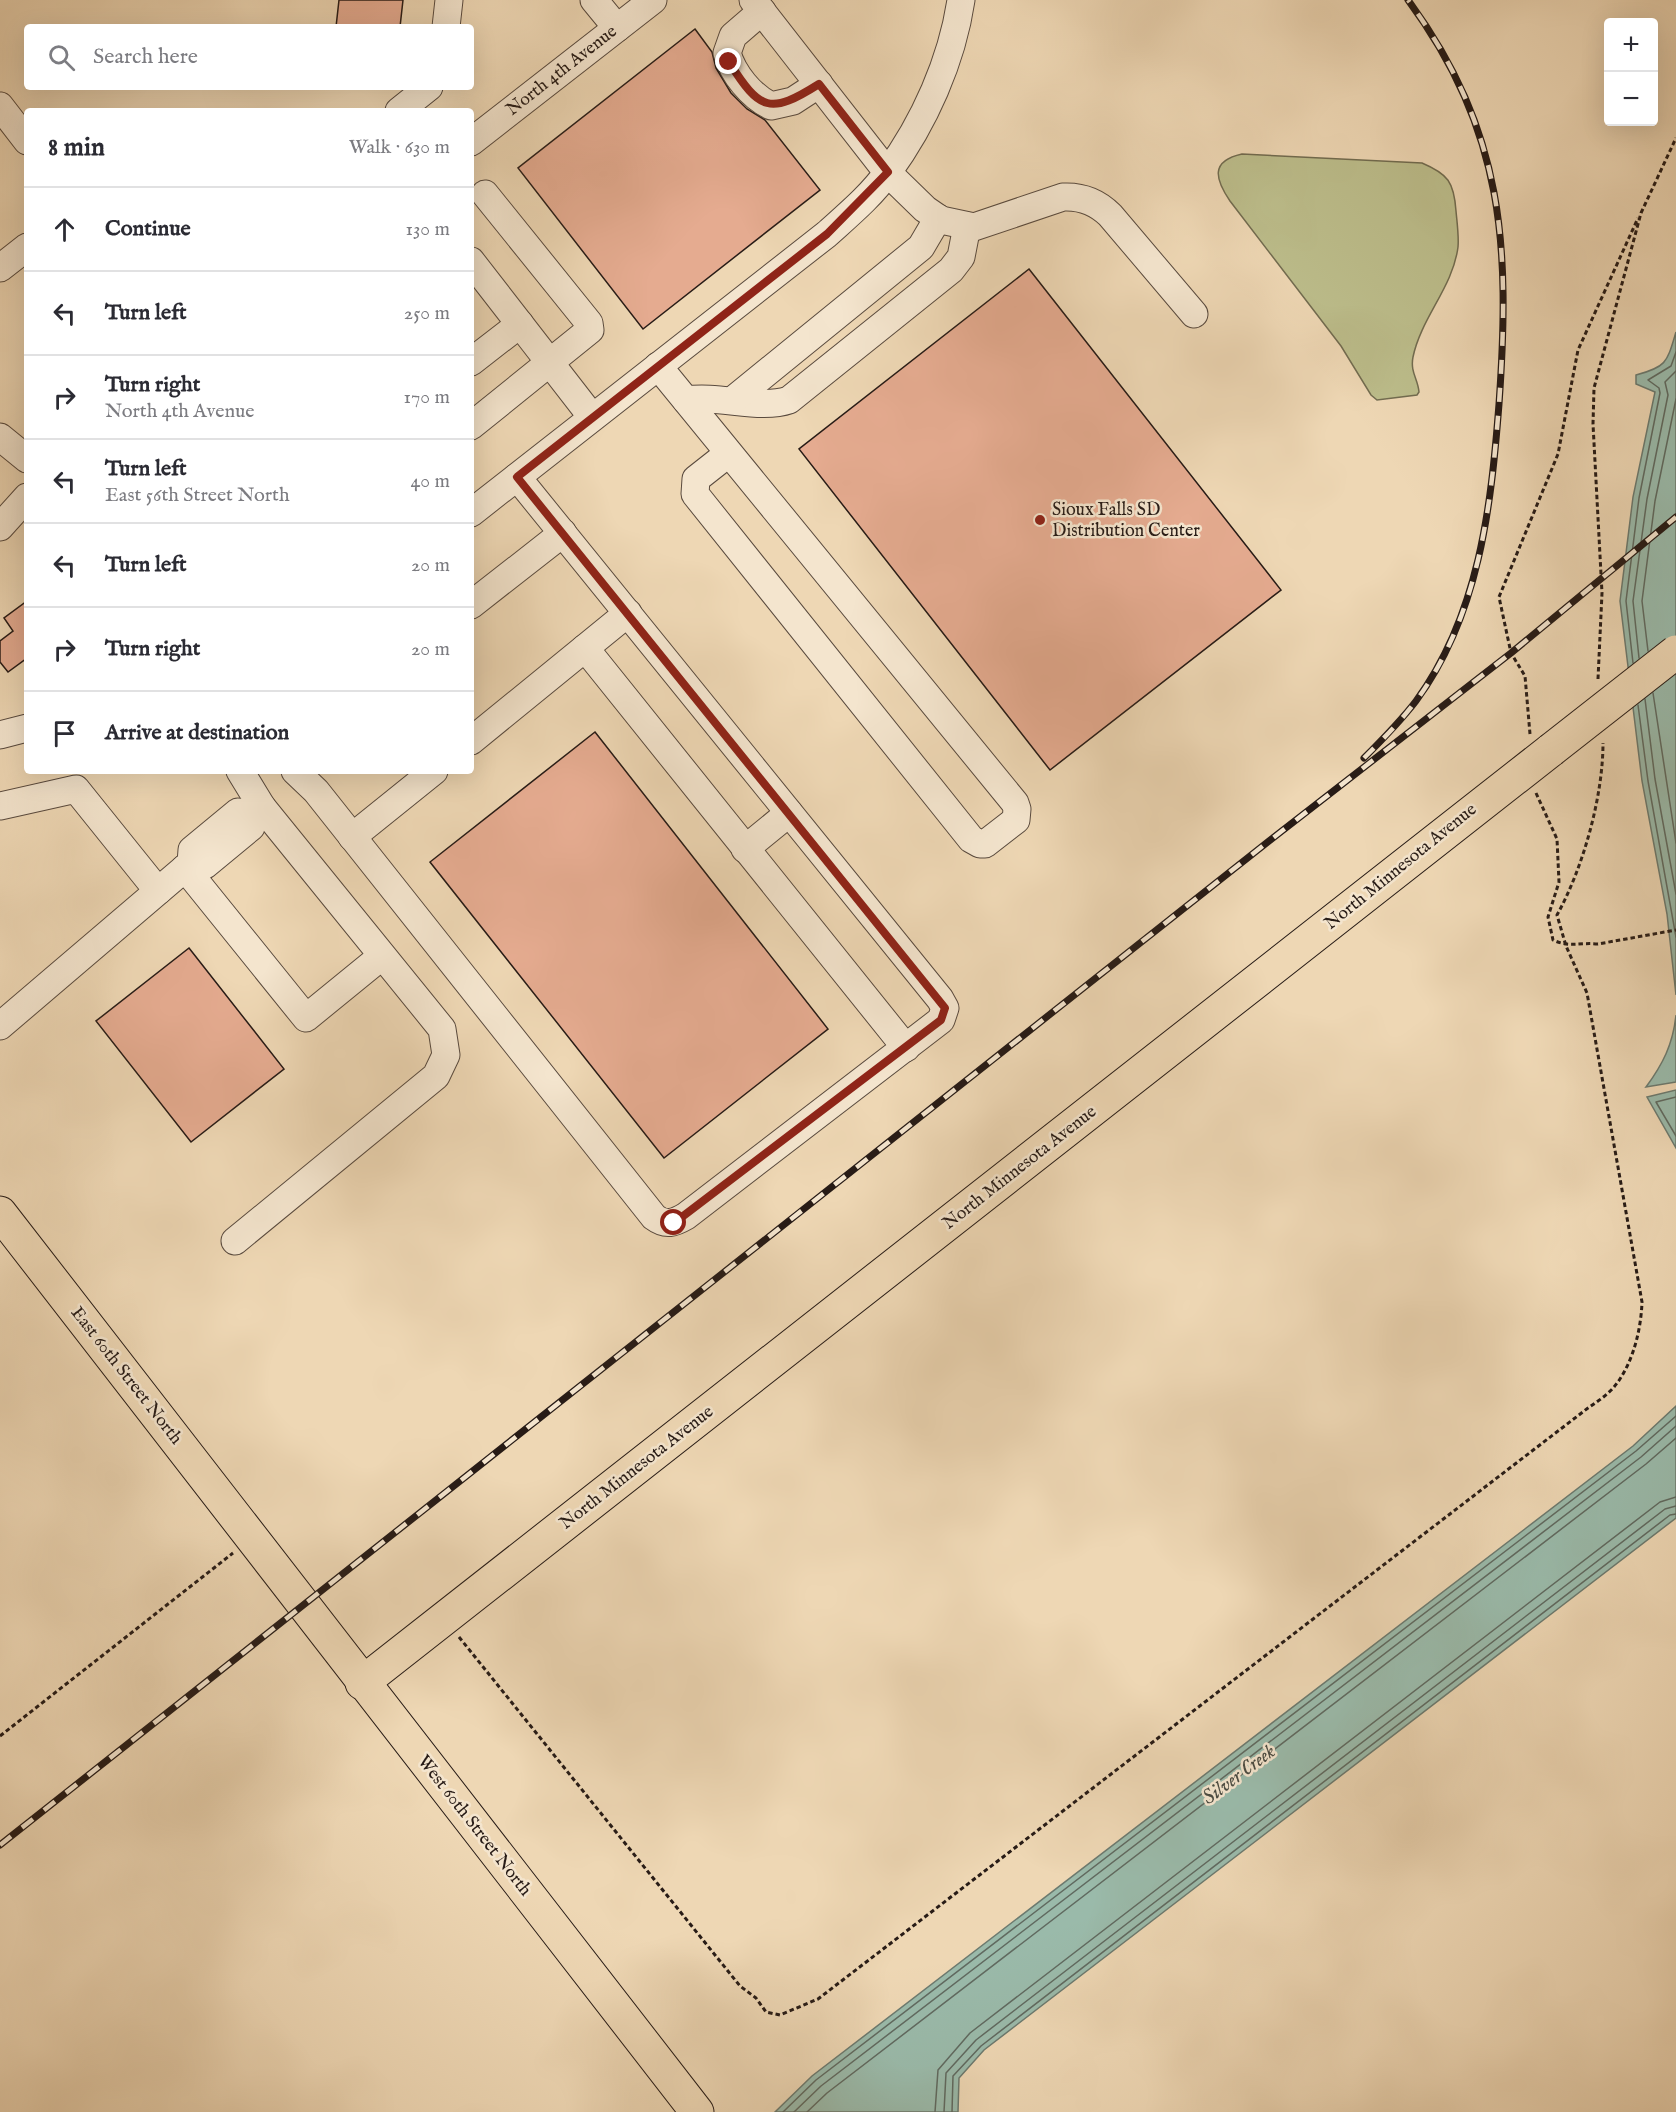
<!DOCTYPE html>
<html lang="en">
<head>
<meta charset="utf-8">
<style>
  :root { --surface:#fff; --page:#f2f2f3; --text:#2b2b33; --muted:#7c7c81; --line:#e1e1e2 }
  body { margin:0; font-family:"IM FELL English",serif; background:var(--page); color:var(--text) }
  .controls { position:absolute; right:18px; top:18px; display:grid; overflow:hidden; border-radius:6px; box-shadow:0 6px 24px #0002 }
  .controls button { width:54px; height:54px; display:grid; place-items:center; padding:0; border:0; border-bottom:2px solid var(--line); background:var(--surface); color:var(--text); font:30px sans-serif }
  .stop { position:absolute; width:18px; height:18px; margin:-14px; border:4px solid #8f2418; border-radius:50%; background:#fff }
  .stop.end { background:#8f2418; border-color:#fff; box-shadow:0 2px 6px #0008 }
  .list { margin:0; padding:0; list-style:none }
  h2 { display:flex; justify-content:space-between; align-items:center; height:78px; margin:0; padding:0 24px; font-size:26px }
  h2 small { font-size:20px; font-weight:400; color:var(--muted) }
  .list li { display:grid; grid-template-columns:39px 1fr auto; gap:18px; align-items:center; box-sizing:border-box; height:84px; padding:0 24px; border-top:2px solid var(--line) }
  .list b { display:block; font-size:22px; white-space:nowrap }
  .list p { margin:0; font-size:20px; white-space:nowrap; color:var(--muted) }
  .list em { font-size:20px; font-style:normal; color:var(--muted) }
  .icon { flex:none; width:33px; height:33px; fill:none; stroke:currentColor; stroke-width:2; stroke-linecap:round; stroke-linejoin:round }
  .map { position:relative; flex:none; width:1676px; height:2112px; overflow:hidden }
  .search { position:absolute; background:var(--surface); box-shadow:0 6px 24px #0002; left:24px; top:24px; width:450px; height:66px; display:flex; align-items:center; gap:15px; box-sizing:border-box; padding:0 21px; border-radius:6px; color:var(--muted); font-size:22px }
  .panel { position:absolute; background:var(--surface); box-shadow:0 6px 24px #0002; left:24px; top:108px; width:450px; height:666px; border-radius:6px }
  .map>svg:first-child { display:block }
  .green { fill:#bcbd8b; stroke:#726c50; stroke-width:1.5 }
  .water { fill:#9abaaa; stroke:#6c7a6f; stroke-width:1.5 }
  .lines { fill:none; stroke-linecap:round; stroke-linejoin:round }
  .shore { stroke:#606a60; stroke-width:1.5 }
  .building { fill:#e5ab90; stroke:#271b16; stroke-width:1.5 }
  .minor-casing { stroke:#594a3e; stroke-width:29 }
  .major-casing { stroke:#271b16; stroke-width:35 }
  .path { stroke:#271b16; stroke-width:3; stroke-dasharray:4.5 3; stroke-linecap:butt }
  .minor { stroke:#f4e5ce; stroke-width:27 }
  .major { stroke:#eed7b4; stroke-width:33 }
  .rail-casing { stroke:#271b16; stroke-width:7 }
  .rail { stroke:#f4e5ce; stroke-width:4.5; stroke-dasharray:14; stroke-linecap:butt }
  .major-bridge-casing { stroke:#271b16; stroke-width:35; stroke-linecap:butt }
  .major-bridge { stroke:#eed7b4; stroke-width:33 }
  .route { stroke:#8f2418; stroke-width:8 }
  .poi-dot { fill:#8f2418; stroke:#f4e5ce; stroke-width:2 }
  .labels { text-anchor:middle; dominant-baseline:central; stroke-width:5; stroke-linejoin:round; paint-order:stroke }
  .street-label { font-size:18px; fill:#271b16; stroke:#f4e5ce }
  .poi-label { font-size:18px; fill:#271b16; stroke:#f4e5ce; text-anchor:start }
  .water-label { font-size:20px; font-style:italic; fill:#4a4b42; stroke:#f4e5ce }
</style>
</head>
<body>
<div class="map">
<svg width="1676" height="2112" viewBox="0 0 1676 2112">
  <rect width="100%" height="100%" fill="#eed7b4"/>
  <filter id="stains"><feTurbulence type="fractalNoise" baseFrequency=".00333" numOctaves="4"/><feColorMatrix values="0 0 0 0 .2 0 0 0 0 .09 0 0 0 0 .02 0 0 0 .5 -.17"/></filter>
  <radialGradient id="worn" r=".72"><stop offset=".6" stop-color="#630" stop-opacity="0"/><stop offset="1" stop-color="#630" stop-opacity=".3"/></radialGradient>
  <path class="green" d="M1242 154 1422 163C1448 174 1454 182 1456 211 1457 222 1459 236 1458 247 1453 287 1421 318 1413 357 1410 372 1418 379 1419 392L1417 395 1377 400 1371 395 1341 346 1230 201C1215 179 1210 161 1242 154Z"/>
  <g class="water">
    <path d="M1676 332V995L1667 914 1642 781 1620 601 1633 497 1655 392 1636 384V375C1667 367 1667 362 1676 332Z"/>
    <path d="M1676 1015V1082L1646 1087C1663 1064 1673 1044 1676 1015Z"/>
    <polygon points="1676,1090 1676,1148 1647,1097"/>
    <polygon points="1676,1406 1676,1518 984,2050 959,2078 958,2112 775,2112 812,2076 1633,1446"/>
  </g>
  <g class="lines">
    <g class="shore">
      <polyline points="1648,651 1642,601 1655,501 1676,399"/>
      <polyline points="1639,658 1633,601 1647,499 1668,395 1665,382 1676,371"/>
      <polyline points="1633,663 1626,601 1639,498 1660,393 1659,388 1648,380 1671,366 1676,352"/>
      <polyline points="1653,693 1676,843"/>
      <polyline points="1645,699 1655,779 1676,894"/>
      <polyline points="1638,705 1648,781 1676,937"/>
      <polyline points="1676,1097 1656,1102 1676,1136"/>
      <polyline points="783,2112 816,2080 1636,1451 1676,1416"/>
      <polyline points="794,2112 821,2086 1641,1457 1676,1426"/>
      <polyline points="807,2112 827,2093 1646,1464 1676,1438"/>
      <polyline points="935,2112 938,2070 970,2033 1660,1502 1676,1497"/>
      <polyline points="944,2112 946,2073 976,2040 1665,1509 1676,1506"/>
      <polyline points="952,2112 953,2076 981,2046 1670,1515 1676,1514"/>
    </g>
  </g>
  <g class="building">
    <polygon points="339,0 403,0 400,27 336,27"/>
    <polygon points="695,29 712,52 716,68 731,93 747,109 765,120 820,190 643,329 518,168"/>
    <polygon points="1029,269 1281,590 1050,770 799,449"/>
    <polygon points="27,601 27,658 8,672 0,662 0,641 13,631 4,618"/>
    <polygon points="595,732 828,1029 664,1158 430,862"/>
    <polygon points="189,948 284,1069 191,1142 96,1021"/>
  </g>
  <g class="lines">
    <defs>
      <g id="minor">
        <polyline points="594,0 617,28"/>
        <path d="M753 0 888 173 925 209 941 220 974 227 1063 197C1082 196 1097 202 1110 215L1194 314"/>
        <path d="M762 11 733 36 727 53C733 74 751 96 771 106L793 101 819 84"/>
        <polyline points="446,27 449,0"/>
        <polyline points="0,106 27,141"/>
        <polyline points="399,111 429,87"/>
        <polyline points="471,142 653,0"/>
        <polyline points="471,261 592,417"/>
        <polyline points="0,268 27,247"/>
        <polyline points="471,362 520,324"/>
        <polyline points="658,366 1015,803 1017,809 1016,820 985,844 980,844 971,839 695,494 696,479 729,453"/>
        <path d="M686 400C720 395 760 410 789 400L951 270 961 257 967 226"/>
        <polyline points="733,400 921,247 938,218"/>
        <polyline points="471,426 590,330 589,323 485,194"/>
        <polyline points="0,437 27,459"/>
        <path d="M471 513 827 234C848 215 871 196 888 172 924 123 952 61 961 0"/>
        <polyline points="0,527 27,497"/>
        <polyline points="471,605 563,533"/>
        <polyline points="585,648 906,1048"/>
        <polyline points="0,735 27,728"/>
        <polyline points="471,741 628,613"/>
        <path d="M295 771 316 791 654 1217C666 1226 674 1223 686 1216L941 1020 945 1008 940 999 517 477"/>
        <polyline points="0,806 76,789 158,891"/>
        <polyline points="352,837 434,771"/>
        <polyline points="745,849 789,813"/>
        <polyline points="191,863 205,865 251,827 253,815 262,807"/>
        <polyline points="185,868 306,1018 382,956"/>
        <polyline points="0,1026 191,863 192,850 238,812 253,815"/>
        <polyline points="235,1241 436,1076 446,1055 442,1029 262,807 240,771"/>
      </g>
      <g id="major">
        <polyline points="0,1213 697,2112"/>
        <polyline points="362,1683 1551,750"/>
      </g>
    </defs>
    <use href="#minor" class="minor-casing"/>
    <use href="#major" class="major-casing"/>
    <g class="path">
      <polyline points="1598,679 1602,593 1593,424 1594,388 1641,213 1676,138"/>
      <polyline points="1530,734 1525,676 1511,653 1499,597 1558,454 1578,350 1638,218"/>
      <path d="M1536 793 1557 839 1559 882 1548 917 1553 940C1570 948 1580 942 1598 944L1676 930"/>
      <path d="M459 1637 740 1986 756 1998 766 2012 780 2015 818 1999 1588 1408C1597 1402 1607 1395 1614 1387 1633 1364 1641 1330 1642 1302L1587 993 1566 946 1557 915C1583 868 1603 797 1603 743"/>
      <polyline points="0,1736 233,1553"/>
    </g>
    <use href="#minor" class="minor"/>
    <use href="#major" class="major"/>
    <defs>
      <g id="rail">
        <path d="M1364 758C1382 740 1400 722 1416 701 1479 615 1491 508 1499 404 1510 247 1505 132 1408 0"/>
        <polyline points="0,1845 1269,841 1511,653 1676,517"/>
      </g>
    </defs>
    <use href="#rail" class="rail-casing"/>
    <use href="#rail" class="rail"/>
    <defs>
      <polyline id="major-bridge" points="1551,750 1676,652"/>
    </defs>
    <use href="#major-bridge" class="major-bridge-casing"/>
    <use href="#major-bridge" class="major-bridge"/>
  </g>
  <g class="lines">
    <path class="route" d="M674 1223 941 1020 945 1008 517 477 827 234 888 172 819 84C770 115 760 111 729 62"/>
  </g>
  <circle class="poi-dot" cx="1040" cy="520" r="6"/>
  <g class="labels">
    <g class="street-label">
      <text transform="translate(562 71) rotate(-38)">North 4th Avenue</text>
      <text transform="translate(1401 867) rotate(-39)">North Minnesota Avenue</text>
      <text transform="translate(1020 1168) rotate(-38)">North Minnesota Avenue</text>
      <text transform="translate(126 1376) rotate(52)">East 60th Street North</text>
      <text transform="translate(637 1468) rotate(-38)">North Minnesota Avenue</text>
      <text transform="translate(474 1826) rotate(52)">West 60th Street North</text>
    </g>
    <g class="poi-label">
      <text x="1052" y="510">Sioux Falls SD<tspan x="1052" dy="21">Distribution Center</tspan></text>
    </g>
    <g class="water-label">
      <text transform="translate(1239 1775) rotate(-37)">Silver Creek</text>
    </g>
  </g>
  <rect width="100%" height="100%" filter="url(#stains)"/>
  <rect width="100%" height="100%" fill="url(#worn)"/>
</svg>
<div class="controls">
<button>+</button>
<button>−</button>
</div>
<div class="stop" style="left:674px;top:1223px"></div>
<div class="stop end" style="left:729px;top:62px"></div>
<div class="search"><svg class="icon" aria-label="search" viewBox="0 0 24 24"><circle cx="10" cy="10" r="6"/><path d="M15 15l6 6"/></svg>Search here</div>
<section class="panel">
<h2>8 min<small>Walk · 630 m</small></h2>
<ul class="list">
<li><svg class="icon" aria-label="ahead" viewBox="0 0 24 24"><path d="M12 20V5M6 11l6-6 6 6"/></svg><div><b>Continue</b></div><em>130 m</em></li>
<li><svg class="icon" aria-label="left" viewBox="0 0 24 24"><path d="M17 20v-9H6M10 6l-5 5 5 5"/></svg><div><b>Turn left</b></div><em>250 m</em></li>
<li><svg class="icon" aria-label="right" viewBox="0 0 24 24"><path d="M7 20v-9h11M14 6l5 5-5 5"/></svg><div><b>Turn right</b><p>North 4th Avenue</p></div><em>170 m</em></li>
<li><svg class="icon" aria-label="left" viewBox="0 0 24 24"><path d="M17 20v-9H6M10 6l-5 5 5 5"/></svg><div><b>Turn left</b><p>East 56th Street North</p></div><em>40 m</em></li>
<li><svg class="icon" aria-label="left" viewBox="0 0 24 24"><path d="M17 20v-9H6M10 6l-5 5 5 5"/></svg><div><b>Turn left</b></div><em>20 m</em></li>
<li><svg class="icon" aria-label="right" viewBox="0 0 24 24"><path d="M7 20v-9h11M14 6l5 5-5 5"/></svg><div><b>Turn right</b></div><em>20 m</em></li>
<li><svg class="icon" aria-label="arrive" viewBox="0 0 24 24"><path d="M6 21V4h12l-3 4 3 4H6"/></svg><div><b>Arrive at destination</b></div></li>
</ul>
</section>
</div>
</body>
</html>
